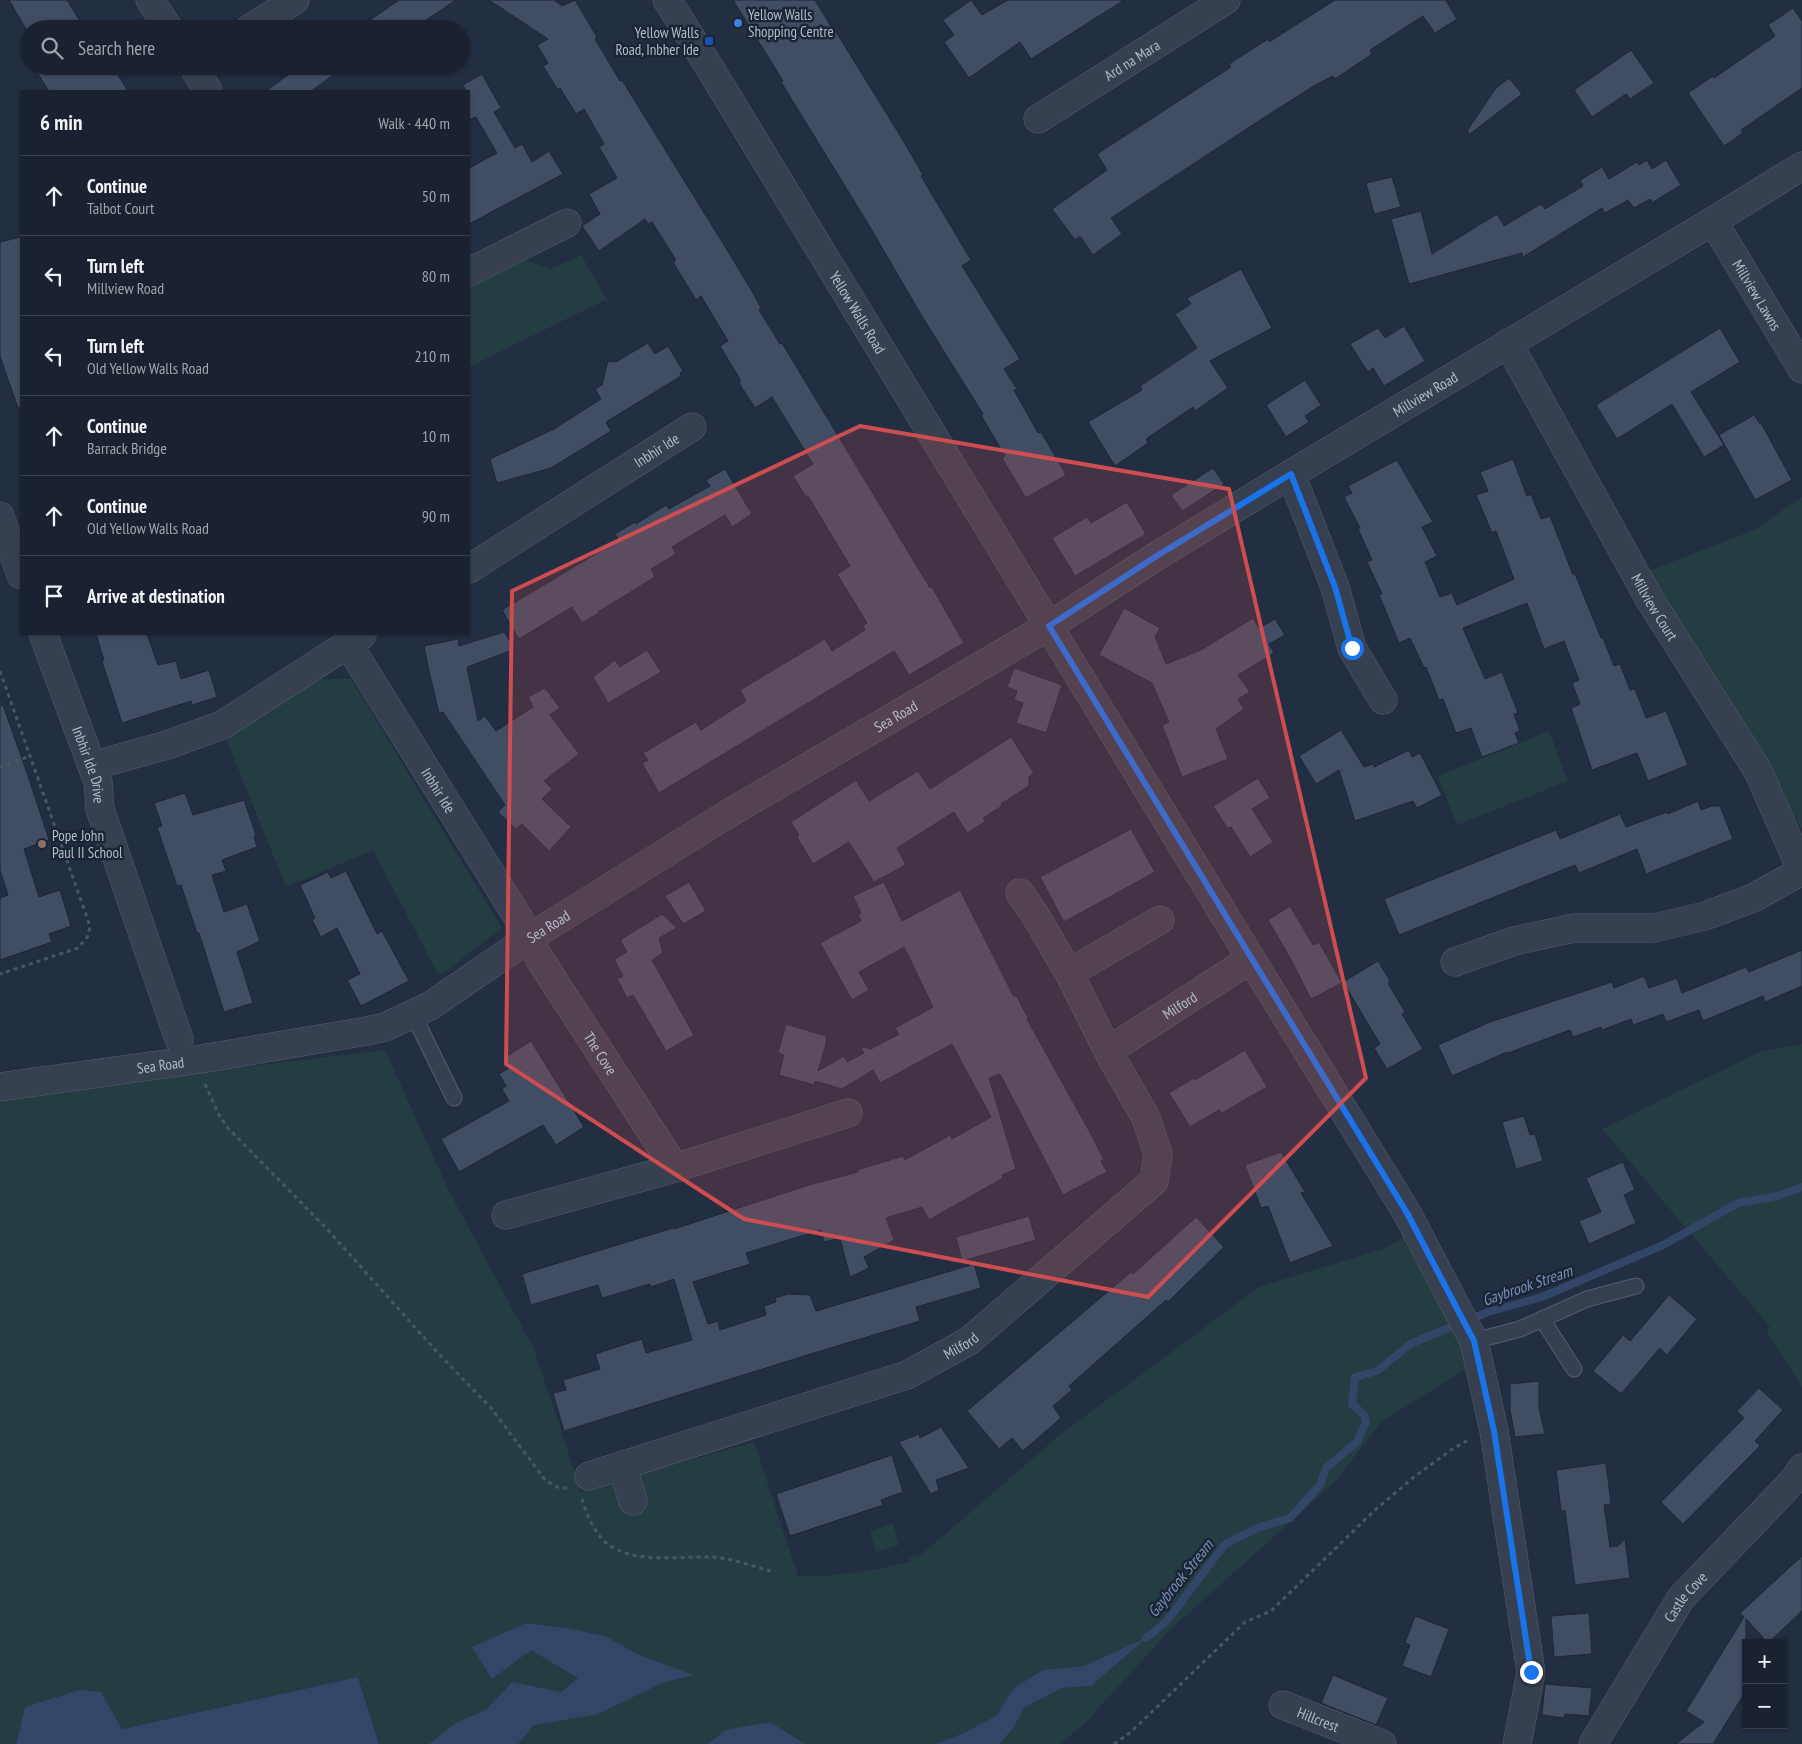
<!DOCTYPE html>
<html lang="en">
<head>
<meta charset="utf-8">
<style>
  :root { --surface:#1a2231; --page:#232a39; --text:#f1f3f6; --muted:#9fa4ab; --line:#383f4d }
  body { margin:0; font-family:"PT Sans Narrow",sans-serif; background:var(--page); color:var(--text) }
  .controls { position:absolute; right:15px; bottom:15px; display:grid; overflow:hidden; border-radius:0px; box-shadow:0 1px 4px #0004 }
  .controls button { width:45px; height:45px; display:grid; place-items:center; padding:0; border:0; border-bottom:1px solid var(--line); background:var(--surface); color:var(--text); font:25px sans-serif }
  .stop { position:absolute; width:15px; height:15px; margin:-11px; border:4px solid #1a73e8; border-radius:50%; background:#fff }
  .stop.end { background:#1a73e8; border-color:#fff; box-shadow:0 1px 5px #0008 }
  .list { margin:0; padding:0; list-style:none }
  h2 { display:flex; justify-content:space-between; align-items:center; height:65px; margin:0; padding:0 20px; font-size:21px }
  h2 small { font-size:16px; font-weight:400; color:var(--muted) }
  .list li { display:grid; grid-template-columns:32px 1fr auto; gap:15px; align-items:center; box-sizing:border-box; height:80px; padding:0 20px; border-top:1px solid var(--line) }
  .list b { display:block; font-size:19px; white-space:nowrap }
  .list p { margin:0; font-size:16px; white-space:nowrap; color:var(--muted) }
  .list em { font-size:16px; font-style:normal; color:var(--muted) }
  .icon { flex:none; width:28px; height:28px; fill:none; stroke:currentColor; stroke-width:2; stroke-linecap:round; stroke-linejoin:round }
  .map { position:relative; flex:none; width:1802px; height:1744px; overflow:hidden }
  .search { position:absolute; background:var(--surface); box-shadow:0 1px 4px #0004; left:20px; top:20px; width:450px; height:55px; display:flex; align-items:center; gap:12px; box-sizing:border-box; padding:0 18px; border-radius:28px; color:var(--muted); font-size:19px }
  .panel { position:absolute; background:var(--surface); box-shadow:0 1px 4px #0004; left:20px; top:90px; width:450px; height:545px; border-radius:0px }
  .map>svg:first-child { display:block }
  .green { fill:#243d42 }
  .water { fill:#324668 }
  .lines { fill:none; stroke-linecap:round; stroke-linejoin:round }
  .stream { stroke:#324668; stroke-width:8 }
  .building { fill:#404d63; stroke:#1d2737 }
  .service-casing { stroke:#545e6e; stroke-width:17 }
  .minor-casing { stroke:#545e6e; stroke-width:29 }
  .tertiary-casing { stroke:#545e6e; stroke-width:29 }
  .path { stroke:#425a5f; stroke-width:3; stroke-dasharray:4 4; stroke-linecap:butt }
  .service { stroke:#364050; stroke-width:15 }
  .minor { stroke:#364050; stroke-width:28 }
  .tertiary { stroke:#364050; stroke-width:28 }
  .route { stroke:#1a73e8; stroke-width:6 }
  .marked { fill:#cd4d51; fill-opacity:0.2; stroke:#cd4d51; stroke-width:4; stroke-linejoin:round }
  .shop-dot { fill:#3f7fe0; stroke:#1b2535; stroke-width:2 }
  .transit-dot { fill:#1a4fb4; stroke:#1b2535; stroke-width:2 }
  .education-dot { fill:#8d6e63; stroke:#1b2535; stroke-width:2 }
  .labels { text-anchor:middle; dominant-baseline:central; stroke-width:5; stroke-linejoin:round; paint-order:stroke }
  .poi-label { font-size:15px; fill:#b3bbcb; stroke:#1b2535; text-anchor:start }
  .street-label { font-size:15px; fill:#b3bbcb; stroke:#1b2535 }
  .water-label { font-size:16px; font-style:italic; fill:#778fb6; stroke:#1b2535 }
</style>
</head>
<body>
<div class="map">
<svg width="1802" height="1744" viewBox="0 0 1802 1744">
  <rect width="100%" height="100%" fill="#222e41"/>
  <g class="green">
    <polygon points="581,255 607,299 469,367 469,285 521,259 551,269"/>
    <polygon points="1802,497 1802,830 1768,766 1648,571 1754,530"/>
    <polygon points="320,679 351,679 502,928 441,975 438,974 373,850 286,887 226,738 262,716"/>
    <polygon points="1549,731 1568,781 1457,825 1438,776"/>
    <polygon points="1802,1044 1802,1387 1766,1330 1770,1327 1602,1129 1759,1052"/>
    <polygon points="385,1050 448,1189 534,1349 581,1491 754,1442 798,1576 825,1576 852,1572 853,1574 910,1562 909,1558 921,1555 1061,1434 1259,1287 1386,1248 1416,1230 1479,1361 1381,1422 1334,1483 1171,1629 1084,1724 1060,1744 379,1744 358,1677 121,1729 101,1692 25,1707 16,1744 0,1744 0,1098 211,1071"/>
    <polygon points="893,1524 899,1545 876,1552 870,1531"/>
  </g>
  <g class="water">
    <polygon points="526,1623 566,1628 605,1636 637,1654 693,1675 662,1683 598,1714 534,1725 518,1744 429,1744 456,1723 486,1710 512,1682 561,1692 578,1678 531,1650 492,1679 472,1647"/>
    <polygon points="1146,1638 1091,1686 1062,1688 1025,1707 1013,1728 999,1744 936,1744 964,1733 996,1716 1014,1688 1043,1670 1084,1666"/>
    <polygon points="358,1677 379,1744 16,1744 25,1707 80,1690 101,1692 122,1729"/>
    <polygon points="770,1722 805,1744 708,1744 725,1730"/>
  </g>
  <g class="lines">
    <polyline class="stream" points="1146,1638 1166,1622 1225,1544 1260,1527 1290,1518 1320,1485 1326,1468 1357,1442 1366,1422 1364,1415 1352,1404 1355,1377 1377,1371 1412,1343 1488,1312 1542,1297 1663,1245 1738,1203 1778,1196 1802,1187"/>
  </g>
  <g class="building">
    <polygon points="9,0 67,0 85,29 26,29"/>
    <polygon points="399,0 456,0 413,29 357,29"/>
    <polygon points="489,0 554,0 562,6 575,0 597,37 595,39 620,81 622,80 724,245 752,291 761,308 759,310 780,344 782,343 930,588 932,587 964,643 909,675 894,651 659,793 642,763 648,760 643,753 696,722 701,730 746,701 740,690 825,639 832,651 865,630 863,626 867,623 837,574 850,566 808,496 806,497 793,476 813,464 772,397 755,408 739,383 741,381 720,346 728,341 701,296 696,300 673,262 676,260 652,222 648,224 645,219 599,251 582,226 600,214 589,194 617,178 599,147 604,144 584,109 576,114 560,88 558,90 543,66 548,63 537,45 548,39"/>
    <polygon points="733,0 815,0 832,28 833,27 901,137 923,175 921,176 971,260 962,266 1020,359 1004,369 1017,389 1014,390 1038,433 1041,432 1066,475 1026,498 1002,458 1005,456 981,415 983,414 920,313 867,222 800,113 781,82 783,81"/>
    <polygon points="971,0 982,15 1008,0 1124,0 1031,59 1020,42 969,78 944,42 954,35 943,20"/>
    <polygon points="1335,0 1448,0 1446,1 1457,19 1435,33 1423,16 1370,50 1372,54 1335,79 1333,76 1317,84 1254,124 1111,218 1122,234 1093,255 1080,236 1075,240 1052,209 1107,170 1097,154 1231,67 1229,64 1268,39 1269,42"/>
    <polygon points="1793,8 1802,21 1802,88 1741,130 1743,133 1724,146 1688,93 1713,76 1714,78 1775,36 1768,25"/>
    <polygon points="1631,50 1654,83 1630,99 1626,94 1592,117 1574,90"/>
    <polygon points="33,66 112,66 128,91 49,91"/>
    <polygon points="300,66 346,66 311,91 266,91"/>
    <polygon points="482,74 501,108 494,112 515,148 522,144 532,162 549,151 563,174 469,224 469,168 497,153 476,117 469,120 469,91 466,91 463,85"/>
    <polygon points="1509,78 1522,94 1470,134 1467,131 1496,88"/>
    <polygon points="1647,160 1652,169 1666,160 1681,185 1653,202 1650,199 1634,208 1628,200 1605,213 1602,208 1523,257 1522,253 1409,284 1391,219 1421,211 1432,254 1497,214 1504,226 1541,204 1545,209 1583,186 1580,180 1602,167 1609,179 1637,162 1639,165"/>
    <polygon points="1392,177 1401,207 1374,214 1366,183"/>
    <polygon points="21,237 21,407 18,408 0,356 0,242"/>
    <polygon points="1241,269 1272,328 1210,361 1228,388 1195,411 1193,407 1146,439 1148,443 1115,466 1088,422 1142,390 1140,386 1197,348 1175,314 1191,304 1187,298"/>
    <polygon points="1404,326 1425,361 1384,386 1373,368 1368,372 1350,344 1378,328 1385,338"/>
    <polygon points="1720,328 1740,362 1691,392 1724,445 1704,457 1672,404 1617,439 1596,405"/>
    <polygon points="648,343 655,354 668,346 683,371 680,373 681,376 606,422 611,431 551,468 497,483 490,459 554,429 601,399 595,389 602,385 608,361 616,362"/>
    <polygon points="1305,380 1321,405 1305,416 1309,422 1286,437 1266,405"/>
    <polygon points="1754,415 1760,424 1761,423 1792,480 1755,500 1719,435"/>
    <polygon points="1513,459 1527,496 1531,494 1541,519 1550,516 1573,575 1575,574 1601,638 1603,638 1614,666 1620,664 1630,690 1635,689 1646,718 1666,711 1688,765 1648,781 1637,753 1592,770 1571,708 1580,704 1572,683 1579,680 1564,641 1544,649 1527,603 1463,628 1485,679 1502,672 1518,713 1514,714 1520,731 1515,733 1519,743 1482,757 1471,728 1456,733 1443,699 1439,700 1426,667 1424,668 1410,638 1399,643 1379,595 1382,594 1367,562 1372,560 1358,529 1360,528 1344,497 1352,493 1348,486 1397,460 1433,522 1422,527 1437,556 1425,562 1440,597 1452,593 1457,605 1514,579 1496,531 1492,533 1476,495 1488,491 1480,472"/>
    <polygon points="1213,468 1224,484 1182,511 1171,495"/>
    <polygon points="725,469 752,514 732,527 725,515 672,547 676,554 651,569 655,577 598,612 599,613 582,623 572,607 519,639 502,610 619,540 615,534 635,522 636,524 666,505 669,509 710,486 706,480"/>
    <polygon points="1127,502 1146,534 1075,576 1052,538 1087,517 1091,523"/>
    <polygon points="1124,608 1160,628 1155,637 1166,664 1201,650 1253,618 1259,628 1275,619 1285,635 1269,644 1274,653 1238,675 1250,692 1238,699 1244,709 1216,729 1228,759 1182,777 1162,725 1169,722 1152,683 1099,655"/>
    <polygon points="504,632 515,649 467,667 478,721 485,716 496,731 533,707 528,697 545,688 560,708 550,715 579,754 544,781 552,789 542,799 571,827 549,851 522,824 516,829 498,812 505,805 443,712 439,713 429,671 424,646 458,639 459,646"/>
    <polygon points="96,634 147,634 158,665 176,661 181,679 209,670 217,697 192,705 191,701 122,723 102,661 104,660"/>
    <polygon points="647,650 661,672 608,703 593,677 615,660 620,667"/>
    <polygon points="1014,668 1062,685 1046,733 1016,723 1023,703 1014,700 1017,691 1007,687"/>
    <polygon points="3,705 27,773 49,840 24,849 39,897 60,890 71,926 49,934 52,942 0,960 0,898 8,895 0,870 0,706"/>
    <polygon points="1341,730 1364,767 1373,764 1374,767 1409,750 1412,757 1420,753 1442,795 1417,808 1413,801 1355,821 1339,770 1316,784 1299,756"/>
    <polygon points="1011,737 1034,773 1029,777 1029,786 1001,804 1002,806 983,818 986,821 967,833 954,812 897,848 906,865 874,882 849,842 813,864 797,837 799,835 791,822 856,780 869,801 918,771 930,789"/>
    <polygon points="1258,778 1270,798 1252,809 1273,842 1250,857 1231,827 1228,829 1213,806"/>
    <polygon points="185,793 193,815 244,800 256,835 254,836 257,847 222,860 226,871 212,875 224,912 247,904 260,941 237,952 253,1003 224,1012 199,933 197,933 181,885 177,886 157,827 162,826 154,803"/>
    <polygon points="1698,801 1701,810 1712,806 1720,806 1733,839 1646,874 1637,849 1579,873 1575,865 1399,935 1384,899 1556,830 1560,839 1620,814 1626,827 1667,812 1668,814"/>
    <polygon points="1131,829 1155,872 1064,922 1040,877"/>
    <polygon points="346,871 377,934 382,931 409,981 361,1006 347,980 360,974 337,928 321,937 312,920 315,918 300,885 328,872 331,878"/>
    <polygon points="689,882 706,911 683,924 665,896"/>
    <polygon points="884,882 902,921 960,890 1014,997 1016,995 1028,1018 1027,1019 1093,1138 1104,1160 1101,1161 1107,1172 1063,1195 1000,1074 989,1078 1016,1169 1002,1175 1003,1178 929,1220 922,1207 886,1218 894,1240 864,1257 869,1268 850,1277 840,1238 824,1242 821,1230 746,1253 750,1264 693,1282 708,1324 718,1321 720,1330 766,1315 764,1306 776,1302 775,1298 788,1294 810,1295 816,1311 974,1264 981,1288 916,1307 920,1321 817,1352 564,1431 553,1393 566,1390 563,1380 600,1369 595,1354 642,1339 646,1353 692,1340 674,1279 651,1287 650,1284 602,1298 598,1285 531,1305 522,1274 673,1228 674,1229 809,1185 858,1172 857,1170 903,1156 905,1160 950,1135 952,1139 991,1117 952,1044 880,1083 873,1070 842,1089 815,1081 814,1085 779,1075 784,1055 778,1053 786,1024 826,1036 826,1044 818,1071 844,1056 847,1062 864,1053 860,1046 871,1049 899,1034 895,1028 933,1007 904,947 859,972 869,990 852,1000 820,943 861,921 858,915 861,913 853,896"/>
    <polygon points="1290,906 1313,945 1319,942 1342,983 1311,999 1290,958 1268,920"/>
    <polygon points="662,914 677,928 659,938 663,953 652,960 694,1035 666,1051 633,995 627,998 617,979 623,976 614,959 627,952 620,940"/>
    <polygon points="1802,950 1802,986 1765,1002 1763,996 1703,1021 1699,1010 1666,1022 1663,1014 1633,1025 1631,1019 1602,1030 1601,1027 1573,1037 1570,1030 1508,1053 1507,1052 1452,1076 1438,1045 1490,1022 1612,982 1614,988 1644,976 1649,988 1677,978 1682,993 1746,967 1749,972"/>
    <polygon points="1378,961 1390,981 1388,983 1405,1012 1402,1014 1423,1049 1387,1069 1374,1048 1380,1044 1343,982"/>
    <polygon points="531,1041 584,1127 556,1145 543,1125 459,1172 441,1139 509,1101 502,1089 506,1086 499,1074 509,1068 504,1058"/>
    <polygon points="1245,1050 1267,1087 1222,1113 1219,1110 1190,1127 1169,1093 1194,1078 1195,1080"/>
    <polygon points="1524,1116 1530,1135 1535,1134 1543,1161 1516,1169 1502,1122"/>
    <polygon points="1281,1152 1305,1192 1301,1193 1333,1246 1290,1263 1268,1206 1261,1208 1245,1165"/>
    <polygon points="1623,1162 1635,1190 1624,1195 1636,1223 1589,1244 1579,1221 1601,1212 1586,1178"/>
    <polygon points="1029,1216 1036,1240 962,1261 956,1237"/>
    <polygon points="1196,1217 1224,1247 1168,1302 1166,1300 1069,1386 1072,1390 1053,1406 1061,1418 1023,1451 1012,1438 999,1449 967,1411 1131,1272 1133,1274"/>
    <polygon points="1669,1295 1697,1319 1667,1355 1660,1348 1621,1394 1593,1371 1623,1335 1630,1341"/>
    <polygon points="1539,1381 1539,1408 1545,1434 1515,1437 1510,1410 1510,1384"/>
    <polygon points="1759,1388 1783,1410 1755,1441 1760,1446 1683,1524 1661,1502 1744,1418 1737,1411"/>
    <polygon points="941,1427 969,1468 936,1480 939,1490 931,1494 899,1442 919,1434 920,1438"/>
    <polygon points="892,1455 903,1492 881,1500 883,1505 790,1536 776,1494"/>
    <polygon points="1606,1463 1611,1504 1604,1505 1610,1547 1617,1546 1617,1547 1625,1539 1630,1578 1575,1585 1565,1511 1561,1511 1556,1470"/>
    <polygon points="1802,1556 1802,1611 1768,1643 1746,1619 1746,1691 1713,1744 1676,1744 1704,1722 1686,1711 1744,1617 1740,1613"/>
    <polygon points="1589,1613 1592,1654 1554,1657 1551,1616"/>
    <polygon points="1415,1616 1449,1629 1431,1677 1402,1666 1410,1645 1405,1643"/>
    <polygon points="1333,1675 1388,1698 1376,1725 1321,1703"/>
    <polygon points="1545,1684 1592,1688 1589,1716 1565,1714 1564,1718 1542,1715"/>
  </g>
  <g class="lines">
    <defs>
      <g id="service">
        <polyline points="413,1014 454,1098"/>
        <polyline points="1542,1319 1574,1369"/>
        <polyline points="1474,1341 1520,1329 1587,1299 1636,1286"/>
      </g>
      <g id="minor">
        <polyline points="150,0 169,29"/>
        <polyline points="249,29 295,0"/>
        <polyline points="193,66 208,91"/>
        <path id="s1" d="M1038 119 1226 0"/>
        <path id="s2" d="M1713 221 1802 369"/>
        <polyline points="469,272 567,223"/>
        <path id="s3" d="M1508 343 1650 600 1758 771 1802 871"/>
        <polyline points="1291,474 1335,587 1352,648 1383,700"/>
        <polyline points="0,516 21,575"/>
        <path id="s4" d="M469 569 692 427"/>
        <path id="s5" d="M43 634 92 766 98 782 100 809 179 1039"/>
        <path id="s6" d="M348 644 519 919 539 958 675 1168"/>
        <polyline points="92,766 167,745 222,725 362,635"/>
        <polyline points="1455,962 1514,941 1574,928 1654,928 1705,916 1753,898 1802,871"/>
        <polyline points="1069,973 1160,920"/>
        <path id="s7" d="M1108 1051 1251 959"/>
        <polyline points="506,1215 675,1168 848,1113"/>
        <polyline points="622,1465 633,1501"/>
        <path id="s8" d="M589 1476 907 1375 969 1341 1154 1181 1158 1154 1146 1118 1108 1051 1069 973 1034 913 1020 893"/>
        <path id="s9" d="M1283 1705 1382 1744"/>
        <path id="s10" d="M1593 1744 1681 1598 1794 1480 1802 1468"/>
      </g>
      <g id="tertiary">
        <path id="s11" d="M667 0 697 47 1251 959 1407 1213 1474 1341 1494 1431 1531 1672 1517 1744"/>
        <path id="s12" d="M0 1087 201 1059 367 1031 385 1027 430 1006 529 938 726 815 1049 626 1155 557 1291 474 1713 221 1802 166"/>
      </g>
    </defs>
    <use href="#service" class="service-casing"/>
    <use href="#minor" class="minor-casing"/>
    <use href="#tertiary" class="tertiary-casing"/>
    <g class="path">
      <polyline points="0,671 90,926 88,936 78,948 0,974"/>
      <polyline points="0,767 30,756"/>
      <polyline points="205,1084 219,1115 227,1127 327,1229 437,1352 491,1408 546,1481 559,1488 567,1488"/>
      <path d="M582 1499C586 1513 596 1537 609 1545 636 1564 680 1556 711 1557 732 1558 754 1567 775 1572"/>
      <polyline points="1114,1744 1131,1732 1245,1622 1271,1611 1375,1510 1414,1477 1451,1450 1470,1439"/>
    </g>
    <use href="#service" class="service"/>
    <use href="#minor" class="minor"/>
    <use href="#tertiary" class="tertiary"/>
  </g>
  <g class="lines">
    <polyline class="route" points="1352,648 1335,587 1291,474 1155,557 1049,626 1407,1213 1474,1341 1494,1431 1531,1672"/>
  </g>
  <path class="marked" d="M860 426 1229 489 1366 1078 1148 1297 744 1219 506 1064 512 591Z"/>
  <circle class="shop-dot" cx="738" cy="23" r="5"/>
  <rect class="transit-dot" x="704" y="36" width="10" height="10" rx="2.5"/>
  <circle class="education-dot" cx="42" cy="844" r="5"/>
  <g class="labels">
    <g class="poi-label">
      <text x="748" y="14">Yellow Walls<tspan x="748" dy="17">Shopping Centre</tspan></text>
      <text x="699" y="32" text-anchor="end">Yellow Walls<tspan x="699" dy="17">Road, Inbher Ide</tspan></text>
      <text x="52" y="835">Pope John<tspan x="52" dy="17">Paul II School</tspan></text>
    </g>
    <g class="street-label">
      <text stroke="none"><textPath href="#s1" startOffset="111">Ard na Mara</textPath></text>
      <text stroke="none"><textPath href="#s2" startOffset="86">Millview Lawns</textPath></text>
      <text stroke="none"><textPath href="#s11" startOffset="366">Yellow Walls Road</textPath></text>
      <text stroke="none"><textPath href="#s12" startOffset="1608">Millview Road</textPath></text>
      <text stroke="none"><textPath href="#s4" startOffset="222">Inbhir Ide</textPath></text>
      <text stroke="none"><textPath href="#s3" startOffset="302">Millview Court</textPath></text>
      <text stroke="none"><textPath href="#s12" startOffset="988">Sea Road</textPath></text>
      <text stroke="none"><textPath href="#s5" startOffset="139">Inbhir Ide Drive</textPath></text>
      <text stroke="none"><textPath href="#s6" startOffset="172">Inbhir Ide</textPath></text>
      <text stroke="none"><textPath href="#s12" startOffset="582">Sea Road</textPath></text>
      <text stroke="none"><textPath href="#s7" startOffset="85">Milford</textPath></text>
      <text stroke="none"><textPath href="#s6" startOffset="481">The Cove</textPath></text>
      <text stroke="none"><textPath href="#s12" startOffset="162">Sea Road</textPath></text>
      <text stroke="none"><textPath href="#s8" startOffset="395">Milford</textPath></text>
      <text stroke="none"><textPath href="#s10" startOffset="174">Castle Cove</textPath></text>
      <text stroke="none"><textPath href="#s9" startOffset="38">Hillcrest</textPath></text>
    </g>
    <g class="water-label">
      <text transform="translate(1527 1285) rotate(-19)">Gaybrook Stream</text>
      <text transform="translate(1180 1578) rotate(-51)">Gaybrook Stream</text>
    </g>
  </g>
</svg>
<div class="controls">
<button>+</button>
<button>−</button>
</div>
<div class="stop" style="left:1352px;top:648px"></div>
<div class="stop end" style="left:1531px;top:1672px"></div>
<div class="search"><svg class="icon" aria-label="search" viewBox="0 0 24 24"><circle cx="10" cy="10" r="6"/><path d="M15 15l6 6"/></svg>Search here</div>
<section class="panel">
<h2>6 min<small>Walk · 440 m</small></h2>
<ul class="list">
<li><svg class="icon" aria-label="ahead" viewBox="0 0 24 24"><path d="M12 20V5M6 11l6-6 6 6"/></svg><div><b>Continue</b><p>Talbot Court</p></div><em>50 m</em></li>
<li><svg class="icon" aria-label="left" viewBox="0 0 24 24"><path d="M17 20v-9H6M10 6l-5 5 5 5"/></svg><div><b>Turn left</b><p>Millview Road</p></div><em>80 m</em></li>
<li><svg class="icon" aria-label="left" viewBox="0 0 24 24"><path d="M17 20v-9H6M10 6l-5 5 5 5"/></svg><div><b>Turn left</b><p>Old Yellow Walls Road</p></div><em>210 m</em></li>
<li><svg class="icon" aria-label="ahead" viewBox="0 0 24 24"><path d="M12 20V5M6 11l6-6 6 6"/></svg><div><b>Continue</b><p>Barrack Bridge</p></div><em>10 m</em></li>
<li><svg class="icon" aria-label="ahead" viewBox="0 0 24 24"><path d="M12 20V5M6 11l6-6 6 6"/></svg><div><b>Continue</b><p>Old Yellow Walls Road</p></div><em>90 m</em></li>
<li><svg class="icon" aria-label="arrive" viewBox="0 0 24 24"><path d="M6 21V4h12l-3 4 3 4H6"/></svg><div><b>Arrive at destination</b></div></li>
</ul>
</section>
</div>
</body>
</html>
